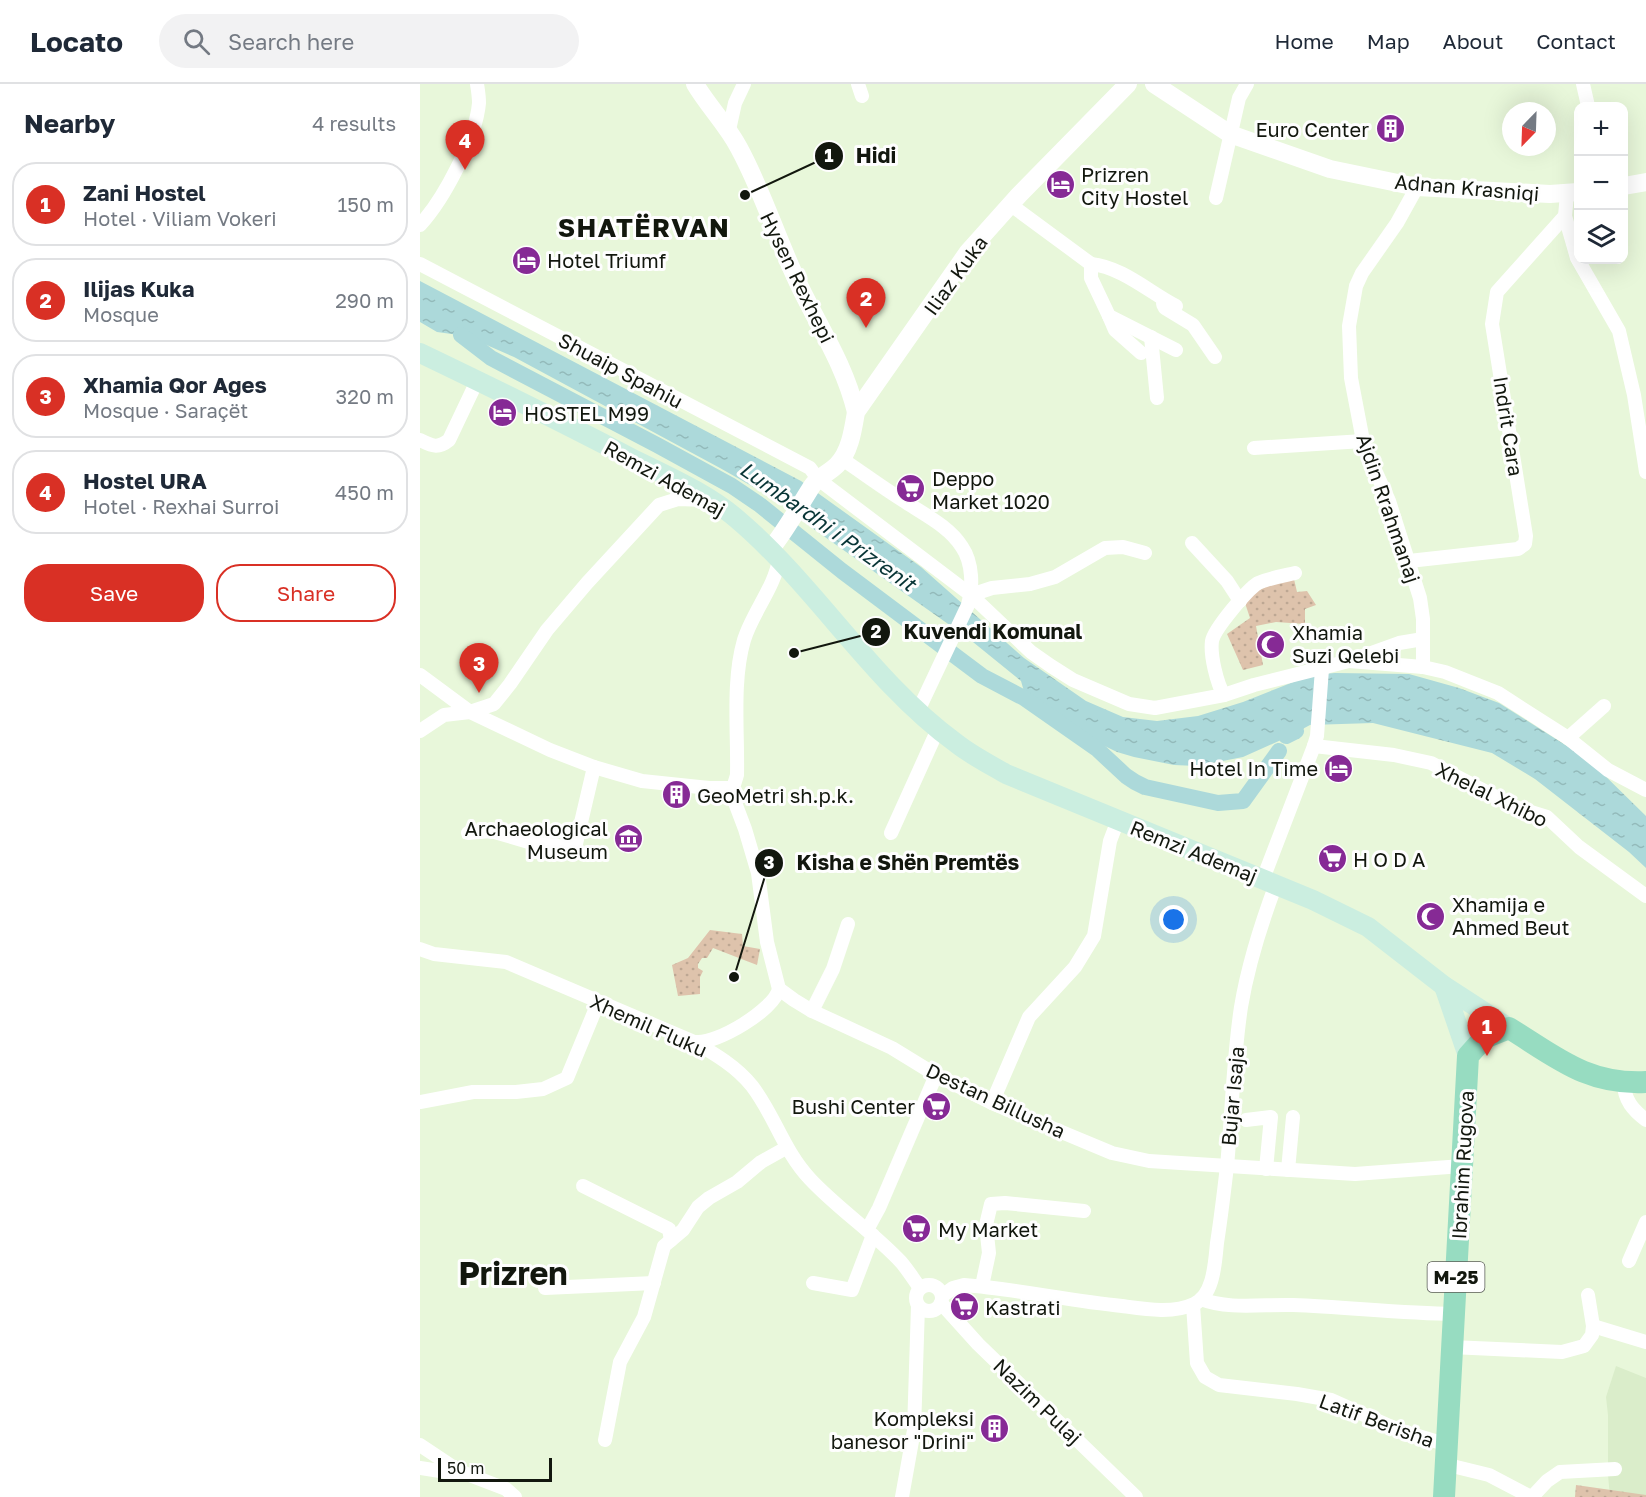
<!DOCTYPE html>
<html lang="en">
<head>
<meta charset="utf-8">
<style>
  :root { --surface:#fff; --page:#f2f2f3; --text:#1f2937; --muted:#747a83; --line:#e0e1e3; --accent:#d93025 }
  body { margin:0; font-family:"Golos Text",sans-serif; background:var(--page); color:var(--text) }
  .controls { position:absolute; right:18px; top:18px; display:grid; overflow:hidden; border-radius:12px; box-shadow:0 6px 24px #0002 }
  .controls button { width:54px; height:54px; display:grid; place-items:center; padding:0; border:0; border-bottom:2px solid var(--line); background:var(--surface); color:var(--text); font:30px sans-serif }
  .compass { position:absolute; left:1082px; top:18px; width:54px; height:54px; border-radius:50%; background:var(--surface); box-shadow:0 6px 24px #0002; rotate:203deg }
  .scale { position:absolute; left:18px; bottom:15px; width:114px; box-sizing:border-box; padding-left:6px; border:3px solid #12170e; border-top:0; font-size:16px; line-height:21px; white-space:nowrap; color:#12170e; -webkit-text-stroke:4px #fefefe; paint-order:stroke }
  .you { position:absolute; left:754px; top:836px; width:21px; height:21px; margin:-15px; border:4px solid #fff; border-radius:50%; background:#1a73e8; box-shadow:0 0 0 9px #1a73e833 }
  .badge { display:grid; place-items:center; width:39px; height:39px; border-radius:50%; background:var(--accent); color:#fff; font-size:20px; font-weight:700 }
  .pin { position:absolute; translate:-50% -50px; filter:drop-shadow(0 2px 3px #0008) }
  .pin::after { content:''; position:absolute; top:32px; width:21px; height:18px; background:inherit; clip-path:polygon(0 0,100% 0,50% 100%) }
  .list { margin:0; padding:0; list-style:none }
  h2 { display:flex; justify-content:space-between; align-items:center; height:78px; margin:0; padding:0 24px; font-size:26px }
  h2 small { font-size:20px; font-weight:400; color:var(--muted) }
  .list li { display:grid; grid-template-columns:39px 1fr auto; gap:18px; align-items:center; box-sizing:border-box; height:84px; margin:0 12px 12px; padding:0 12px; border:2px solid var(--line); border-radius:24px }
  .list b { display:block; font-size:22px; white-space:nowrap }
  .list p { margin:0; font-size:20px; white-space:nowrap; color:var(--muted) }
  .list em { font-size:20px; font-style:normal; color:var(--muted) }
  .actions { display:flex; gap:12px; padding:18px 24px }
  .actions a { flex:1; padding:14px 0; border:2px solid var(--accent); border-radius:24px; text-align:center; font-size:21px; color:var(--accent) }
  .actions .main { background:var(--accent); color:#fff }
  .icon { flex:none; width:33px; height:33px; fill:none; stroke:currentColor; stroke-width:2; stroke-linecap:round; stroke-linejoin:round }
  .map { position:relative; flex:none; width:1226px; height:1413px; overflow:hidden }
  header { display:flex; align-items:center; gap:36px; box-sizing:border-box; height:84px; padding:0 30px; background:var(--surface); border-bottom:2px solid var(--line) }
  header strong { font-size:28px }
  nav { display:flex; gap:33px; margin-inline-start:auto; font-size:21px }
  .search { width:420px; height:54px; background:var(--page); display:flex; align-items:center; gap:15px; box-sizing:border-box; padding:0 21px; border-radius:33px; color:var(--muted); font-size:22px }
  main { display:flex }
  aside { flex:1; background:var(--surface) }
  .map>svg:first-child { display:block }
  .built { fill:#daedca }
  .grass { fill:url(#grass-dots) }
  .water { fill:url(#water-ripples) }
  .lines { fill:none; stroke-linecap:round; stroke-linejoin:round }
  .canal { stroke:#acd9da; stroke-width:16 }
  .minor { stroke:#fff; stroke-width:14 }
  .tertiary { stroke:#fff; stroke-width:18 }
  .secondary { stroke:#cbeee0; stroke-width:20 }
  .primary { stroke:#97dcc1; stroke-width:22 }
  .labels { text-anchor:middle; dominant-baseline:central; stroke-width:6; stroke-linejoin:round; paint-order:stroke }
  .shield { fill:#fefefe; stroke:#595c56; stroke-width:1.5 }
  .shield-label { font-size:18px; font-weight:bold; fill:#12170e }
  .poi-label { font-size:20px; fill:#12170e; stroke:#fefefe; text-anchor:start }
  .street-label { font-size:20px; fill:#12170e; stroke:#fefefe }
  .water-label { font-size:21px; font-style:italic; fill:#073435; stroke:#fefefe }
  .district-label { font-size:26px; font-weight:bold; letter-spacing:1.5px; fill:#12170e; stroke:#fefefe }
  .town-label { font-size:32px; font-weight:bold; fill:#12170e; stroke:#fefefe }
  .leader { fill:none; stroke:#12170e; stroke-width:2 }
  .callout-dot { fill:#12170e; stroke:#fefefe; stroke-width:2 }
  .mark-label { font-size:18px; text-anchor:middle; font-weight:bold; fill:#fff }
  .callout-label { font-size:21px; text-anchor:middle; font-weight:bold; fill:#12170e; stroke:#fefefe; stroke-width:6; stroke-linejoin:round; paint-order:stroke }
</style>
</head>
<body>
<header>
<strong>Locato</strong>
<div class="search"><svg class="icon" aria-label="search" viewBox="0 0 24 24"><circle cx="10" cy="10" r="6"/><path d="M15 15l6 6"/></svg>Search here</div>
<nav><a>Home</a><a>Map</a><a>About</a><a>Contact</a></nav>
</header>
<main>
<aside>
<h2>Nearby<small>4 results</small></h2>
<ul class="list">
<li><span class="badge">1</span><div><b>Zani Hostel</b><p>Hotel · Viliam Vokeri</p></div><em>150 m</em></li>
<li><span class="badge">2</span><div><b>Ilijas Kuka</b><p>Mosque</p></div><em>290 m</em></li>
<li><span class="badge">3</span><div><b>Xhamia Qor Ages</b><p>Mosque · Saraçët</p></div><em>320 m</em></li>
<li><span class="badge">4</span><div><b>Hostel URA</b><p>Hotel · Rexhai Surroi</p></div><em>450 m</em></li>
</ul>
<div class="actions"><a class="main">Save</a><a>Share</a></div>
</aside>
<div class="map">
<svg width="1226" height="1413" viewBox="0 0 1226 1413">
  <defs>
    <pattern id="grass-dots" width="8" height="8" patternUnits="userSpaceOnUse" patternTransform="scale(1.5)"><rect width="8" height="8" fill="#dec3ac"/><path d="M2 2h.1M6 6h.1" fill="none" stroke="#bda793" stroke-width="1.8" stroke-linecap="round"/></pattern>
    <pattern id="water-ripples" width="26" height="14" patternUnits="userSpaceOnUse" patternTransform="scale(1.5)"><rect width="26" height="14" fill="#acd9da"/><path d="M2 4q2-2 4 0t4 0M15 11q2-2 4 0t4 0" fill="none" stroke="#93baba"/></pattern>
  </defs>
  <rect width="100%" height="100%" fill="#e8f7da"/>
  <polygon class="built" points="1196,1282 1226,1294 1226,1413 1190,1413 1188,1391 1188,1331 1186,1313"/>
  <g class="grass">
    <path d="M874 495 877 508 887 507 896 521 885 525V540L856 538 836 542 843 581 823 586 807 550 830 534 825 519C839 502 854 499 874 495Z"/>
    <polygon points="290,846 322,850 323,862 340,865 337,881 293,864 287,874 282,874 278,880 278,884 283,887 280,893 280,910 258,912 252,881 268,874"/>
    <polygon points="1156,1401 1226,1411 1226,1413 1155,1413"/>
  </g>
  <polygon class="water" points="0,197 381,397 501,483 604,574 666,617 703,633 737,637 778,632 823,618 891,591 915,589 989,590 1039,604 1079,619 1169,676 1226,732 1226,784 1209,768 1115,695 1072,669 953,639 890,641 877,648 875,644 862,650 861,656 823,673 777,682 754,681 714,673 697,668 664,652 605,611 601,597 548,554 395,446 353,414 300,384 94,273 46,252 17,248 0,238"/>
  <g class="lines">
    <g class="canal">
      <polyline points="41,251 71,274 237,361 312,402 340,421 422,487 562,592 604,614 677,665 706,692 715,698 725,703 798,719 823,717 859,667"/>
      <polyline points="866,652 876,647"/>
    </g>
    <g class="minor">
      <polyline points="438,0 442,12"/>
      <polyline points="1163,0 1168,22"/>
      <polyline points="309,46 315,19 324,0"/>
      <polyline points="997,103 977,139 942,189 936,202 929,242 931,294 944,362 969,417 1000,514 1003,535 1003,583"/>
      <polyline points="1147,110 1145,132 1157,174 1199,247 1214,311 1226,388"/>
      <polyline points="796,114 819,14 827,0"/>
      <polyline points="591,121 671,180 671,194 689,232 756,266"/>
      <path d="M0 141C24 115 56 54 59 19 59 13 58 6 57 0"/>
      <polyline points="0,180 390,384 398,395 551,511 611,568 631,582 653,596 709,620 735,624 804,611 834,601 929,577 979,559 1003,555"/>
      <path d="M671 180C702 183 729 208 756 222"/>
      <polyline points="743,220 745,224 773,241 795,273"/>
      <polyline points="689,232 695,246 721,269"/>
      <polyline points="731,253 737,314"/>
      <path d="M0 356C12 362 18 365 29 356L57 297"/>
      <polyline points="834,364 943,357"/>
      <path d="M422 375C443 389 463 404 484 417 503 430 529 442 542 463 553 479 553 504 548 521L498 627"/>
      <polyline points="772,459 807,497 820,517"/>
      <path d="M359 475C355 503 332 529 324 556 312 597 318 648 317 691L313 704 314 716 325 745 338 789 347 858 359 905"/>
      <polyline points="989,477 1098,465 1105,460 1106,452 1072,240 1077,208 1145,132"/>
      <polyline points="551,511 572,504 610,500 635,493 685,464 703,463 725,469"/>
      <polyline points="929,577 1003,583 1025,588 1078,609 1148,654 1188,686 1226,706"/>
      <polyline points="0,591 50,628 130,666 174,683 222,697 289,704 313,704"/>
      <path d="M804 611C797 600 790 571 792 557 794 545 828 505 838 499 849 494 863 492 875 489"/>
      <polyline points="0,647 24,631 50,628 74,620 90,600 127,546 167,499 239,421 258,415 286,416"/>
      <polyline points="1148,654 1184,622"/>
      <polyline points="894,662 974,671 1011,679 1095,723 1127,733 1159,763 1226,812"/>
      <polyline points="48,749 71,747 112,759 155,764 174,683"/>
      <polyline points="471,749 518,645"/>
      <polyline points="843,795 894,662 897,652 902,585"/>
      <path d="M0 865 14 870 86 878 274 958C295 970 317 983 332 1002 355 1032 363 1066 390 1095 418 1125 453 1148 481 1178 488 1186 494 1196 500 1204"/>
      <polyline points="359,905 374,916 392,927 472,964 516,991 572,1019 692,1069 729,1077 935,1090 1042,1082"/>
      <polyline points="392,927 413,885 428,840"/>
      <path d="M276 958C297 960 354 926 359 905"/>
      <path d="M1204 999C1204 1016 1213 1026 1226 1036"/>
      <polyline points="0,1018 53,1008 96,1008 123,1005 147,994 178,919"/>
      <polyline points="572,1019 609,933 655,883 674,852 690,757 698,736"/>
      <polyline points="826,1036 851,1033 846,1085"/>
      <polyline points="868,1086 873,1033"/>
      <polyline points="163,1102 249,1145 251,1156"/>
      <polyline points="447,1146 459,1124 516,991"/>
      <polyline points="1209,1177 1226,1138"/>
      <polyline points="393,1199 432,1206 453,1151"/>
      <circle cx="509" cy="1214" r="13"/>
      <polyline points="562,1202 569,1169 566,1141 571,1120 585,1119 664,1127"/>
      <polyline points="125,1204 234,1199"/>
      <path d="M522 1212 533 1204 544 1201C597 1205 649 1217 702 1222 724 1225 753 1230 774 1220 794 1211 795 1178 797 1159 801 1133 804 1108 807 1082 812 1029 813 976 821 923 828 881 841 840 856 800"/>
      <path d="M781 1215C808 1226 844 1220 873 1221 926 1223 980 1229 1034 1230"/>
      <polyline points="521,1219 558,1260 716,1413"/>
      <polyline points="773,1221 777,1279 785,1293 799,1301 877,1310 911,1316 978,1346 1025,1360"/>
      <polyline points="1173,1242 1226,1258"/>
      <polyline points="1031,1263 1142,1268 1164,1262 1172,1251 1173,1242 1168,1211"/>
      <polyline points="185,1356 200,1278 224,1233 244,1162 263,1146 278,1123 289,1114 317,1098 341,1078 366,1064"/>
      <polyline points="0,1361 39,1387 86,1405 95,1413"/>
      <polyline points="1024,1380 1069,1391 1111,1413"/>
      <polyline points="0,1384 39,1390"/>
      <polyline points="482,1413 494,1346 498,1222"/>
      <polyline points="1112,1413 1127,1397 1140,1388 1195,1385"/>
    </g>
    <g class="tertiary">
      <path d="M275 0C288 22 307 41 319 64 343 108 358 158 380 203 401 246 425 282 436 328"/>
      <polyline points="734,0 810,50 910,85 997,103 1130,110 1158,108"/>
      <polyline points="1204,102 1226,98"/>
      <path d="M350 466C366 446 378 424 392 402 398 393 409 389 417 381 430 368 433 346 436 328L548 168 599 111 708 0"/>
    </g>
    <g class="secondary">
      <path d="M0 269C71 303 142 338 211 374 247 392 287 409 317 435 397 503 451 597 536 659 551 671 569 680 586 690L893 816 948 843 1024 902 1089 944"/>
      <polyline points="1024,902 1048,972"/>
    </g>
    <path class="primary" d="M1024 1413 1048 972 1064 954 1089 944C1136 973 1167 1001 1226 998"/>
  </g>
  <defs>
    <symbol id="building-disc" viewBox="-11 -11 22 22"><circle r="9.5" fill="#862a95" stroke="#fefefe"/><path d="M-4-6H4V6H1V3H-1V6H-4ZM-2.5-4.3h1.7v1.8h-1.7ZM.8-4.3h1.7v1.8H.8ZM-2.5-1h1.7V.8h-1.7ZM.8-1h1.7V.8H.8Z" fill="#fff"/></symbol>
    <symbol id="hotel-disc" viewBox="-11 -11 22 22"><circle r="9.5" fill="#862a95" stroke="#fefefe"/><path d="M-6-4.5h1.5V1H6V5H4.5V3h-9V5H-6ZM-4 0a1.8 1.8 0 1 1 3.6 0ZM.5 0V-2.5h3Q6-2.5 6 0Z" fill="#fff"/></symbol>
    <symbol id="supermarket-disc" viewBox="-11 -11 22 22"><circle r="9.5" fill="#862a95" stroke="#fefefe"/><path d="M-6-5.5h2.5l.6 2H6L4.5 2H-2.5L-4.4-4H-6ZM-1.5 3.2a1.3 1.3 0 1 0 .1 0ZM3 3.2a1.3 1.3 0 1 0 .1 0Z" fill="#fff"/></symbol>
    <symbol id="mosque-disc" viewBox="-11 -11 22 22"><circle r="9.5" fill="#862a95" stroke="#fefefe"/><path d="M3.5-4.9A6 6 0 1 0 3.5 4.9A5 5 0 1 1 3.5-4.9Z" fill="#fff"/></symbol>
    <symbol id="museum-disc" viewBox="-11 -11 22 22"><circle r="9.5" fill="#862a95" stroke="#fefefe"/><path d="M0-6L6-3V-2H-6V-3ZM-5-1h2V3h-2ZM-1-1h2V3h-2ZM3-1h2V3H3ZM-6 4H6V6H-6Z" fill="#fff"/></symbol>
  </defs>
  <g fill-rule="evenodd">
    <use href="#building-disc" x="954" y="28" width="33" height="33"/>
    <use href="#hotel-disc" x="624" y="84" width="33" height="33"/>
    <use href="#hotel-disc" x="90" y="160" width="33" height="33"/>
    <use href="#hotel-disc" x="66" y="312" width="33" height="33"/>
    <use href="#supermarket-disc" x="474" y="388" width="33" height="33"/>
    <use href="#mosque-disc" x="834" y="544" width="33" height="33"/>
    <use href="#hotel-disc" x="902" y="668" width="33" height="33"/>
    <use href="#building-disc" x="240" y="694" width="33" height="33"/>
    <use href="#museum-disc" x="192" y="738" width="33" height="33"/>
    <use href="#supermarket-disc" x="896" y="758" width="33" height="33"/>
    <use href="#mosque-disc" x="994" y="816" width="33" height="33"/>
    <use href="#supermarket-disc" x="500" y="1006" width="33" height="33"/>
    <use href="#supermarket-disc" x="480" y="1128" width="33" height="33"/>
    <use href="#supermarket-disc" x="528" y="1206" width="33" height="33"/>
    <use href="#building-disc" x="558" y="1328" width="33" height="33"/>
  </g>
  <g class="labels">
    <rect class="shield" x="1007.5" y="1178" width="57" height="30" rx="4.5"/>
    <g class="shield-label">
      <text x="1036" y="1193">M-25</text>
    </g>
    <g class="poi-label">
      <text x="949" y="45" text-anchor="end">Euro Center</text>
      <text x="661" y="90">Prizren<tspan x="661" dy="23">City Hostel</tspan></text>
      <text x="127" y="176">Hotel Triumf</text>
      <text x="104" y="329">HOSTEL M99</text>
      <text x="512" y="394">Deppo<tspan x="512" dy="23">Market 1020</tspan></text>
      <text x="872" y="548">Xhamia<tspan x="872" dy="23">Suzi Qelebi</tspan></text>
      <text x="898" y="684" text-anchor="end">Hotel In Time</text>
      <text x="277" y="711">GeoMetri sh.p.k.</text>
      <text x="188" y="744" text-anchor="end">Archaeological<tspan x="188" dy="23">Museum</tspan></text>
      <text x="933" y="775">H O D A</text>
      <text x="1032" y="820">Xhamija e<tspan x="1032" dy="23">Ahmed Beut</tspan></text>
      <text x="495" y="1022" text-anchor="end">Bushi Center</text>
      <text x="518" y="1145">My Market</text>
      <text x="565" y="1223">Kastrati</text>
      <text x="554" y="1334" text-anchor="end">Kompleksi<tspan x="554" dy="23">banesor "Drini"</tspan></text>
    </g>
    <g class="street-label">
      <text transform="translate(1047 103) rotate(5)">Adnan Krasniqi</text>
      <text transform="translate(535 191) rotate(-54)">Iliaz Kuka</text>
      <text transform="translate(378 193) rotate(64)">Hysen Rexhepi</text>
      <text transform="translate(201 286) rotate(28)">Shuaip Spahiu</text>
      <text transform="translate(1089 342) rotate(81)">Indrit Cara</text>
      <text transform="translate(245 394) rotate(29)">Remzi Ademaj</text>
      <text transform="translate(969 424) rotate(71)">Ajdin Rrahmanaj</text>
      <text transform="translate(1072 710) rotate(26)">Xhelal Xhibo</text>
      <text transform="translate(774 767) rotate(22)">Remzi Ademaj</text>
      <text transform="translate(229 941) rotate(24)">Xhemil Fluku</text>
      <text transform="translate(812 1012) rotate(-85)">Bujar Isaja</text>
      <text transform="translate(576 1016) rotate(25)">Destan Billusha</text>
      <text transform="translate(1042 1081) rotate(-87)">Ibrahim Rugova</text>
      <text transform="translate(618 1317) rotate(44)">Nazim Pulaj</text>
      <text transform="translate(957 1336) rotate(20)">Latif Berisha</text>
    </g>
    <g class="water-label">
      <text transform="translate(408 442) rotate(35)">Lumbardhi i Prizrenit</text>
    </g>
    <g class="district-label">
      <text x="224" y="143">SHATËRVAN</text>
    </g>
    <g class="town-label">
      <text x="93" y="1189">Prizren</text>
    </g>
  </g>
  <path class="leader" d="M325 111L409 72M374 569L456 548M314 893L349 779"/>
  <g class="callout-dot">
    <circle cx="325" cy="111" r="6"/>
    <circle cx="374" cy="569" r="6"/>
    <circle cx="314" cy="893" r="6"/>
    <circle cx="409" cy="72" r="15"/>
    <circle cx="456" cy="548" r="15"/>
    <circle cx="349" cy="779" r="15"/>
  </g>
  <g class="mark-label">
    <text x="409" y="78">1</text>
    <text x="456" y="554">2</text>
    <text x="349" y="785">3</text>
  </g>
  <g class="callout-label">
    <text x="456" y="79">Hidi</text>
    <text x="573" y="555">Kuvendi Komunal</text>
    <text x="488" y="786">Kisha e Shën Premtës</text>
  </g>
</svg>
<div class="controls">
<button>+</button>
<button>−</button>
<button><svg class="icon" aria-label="layers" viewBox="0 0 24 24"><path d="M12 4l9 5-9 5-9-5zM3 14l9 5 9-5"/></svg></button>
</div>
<svg class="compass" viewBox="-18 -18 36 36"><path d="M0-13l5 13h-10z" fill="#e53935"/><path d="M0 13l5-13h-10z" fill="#747a83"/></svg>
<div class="scale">50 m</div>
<div class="you"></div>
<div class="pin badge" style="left:1067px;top:972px">1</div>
<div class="pin badge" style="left:446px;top:244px">2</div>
<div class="pin badge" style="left:59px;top:609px">3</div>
<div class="pin badge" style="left:45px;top:86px">4</div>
</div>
</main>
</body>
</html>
